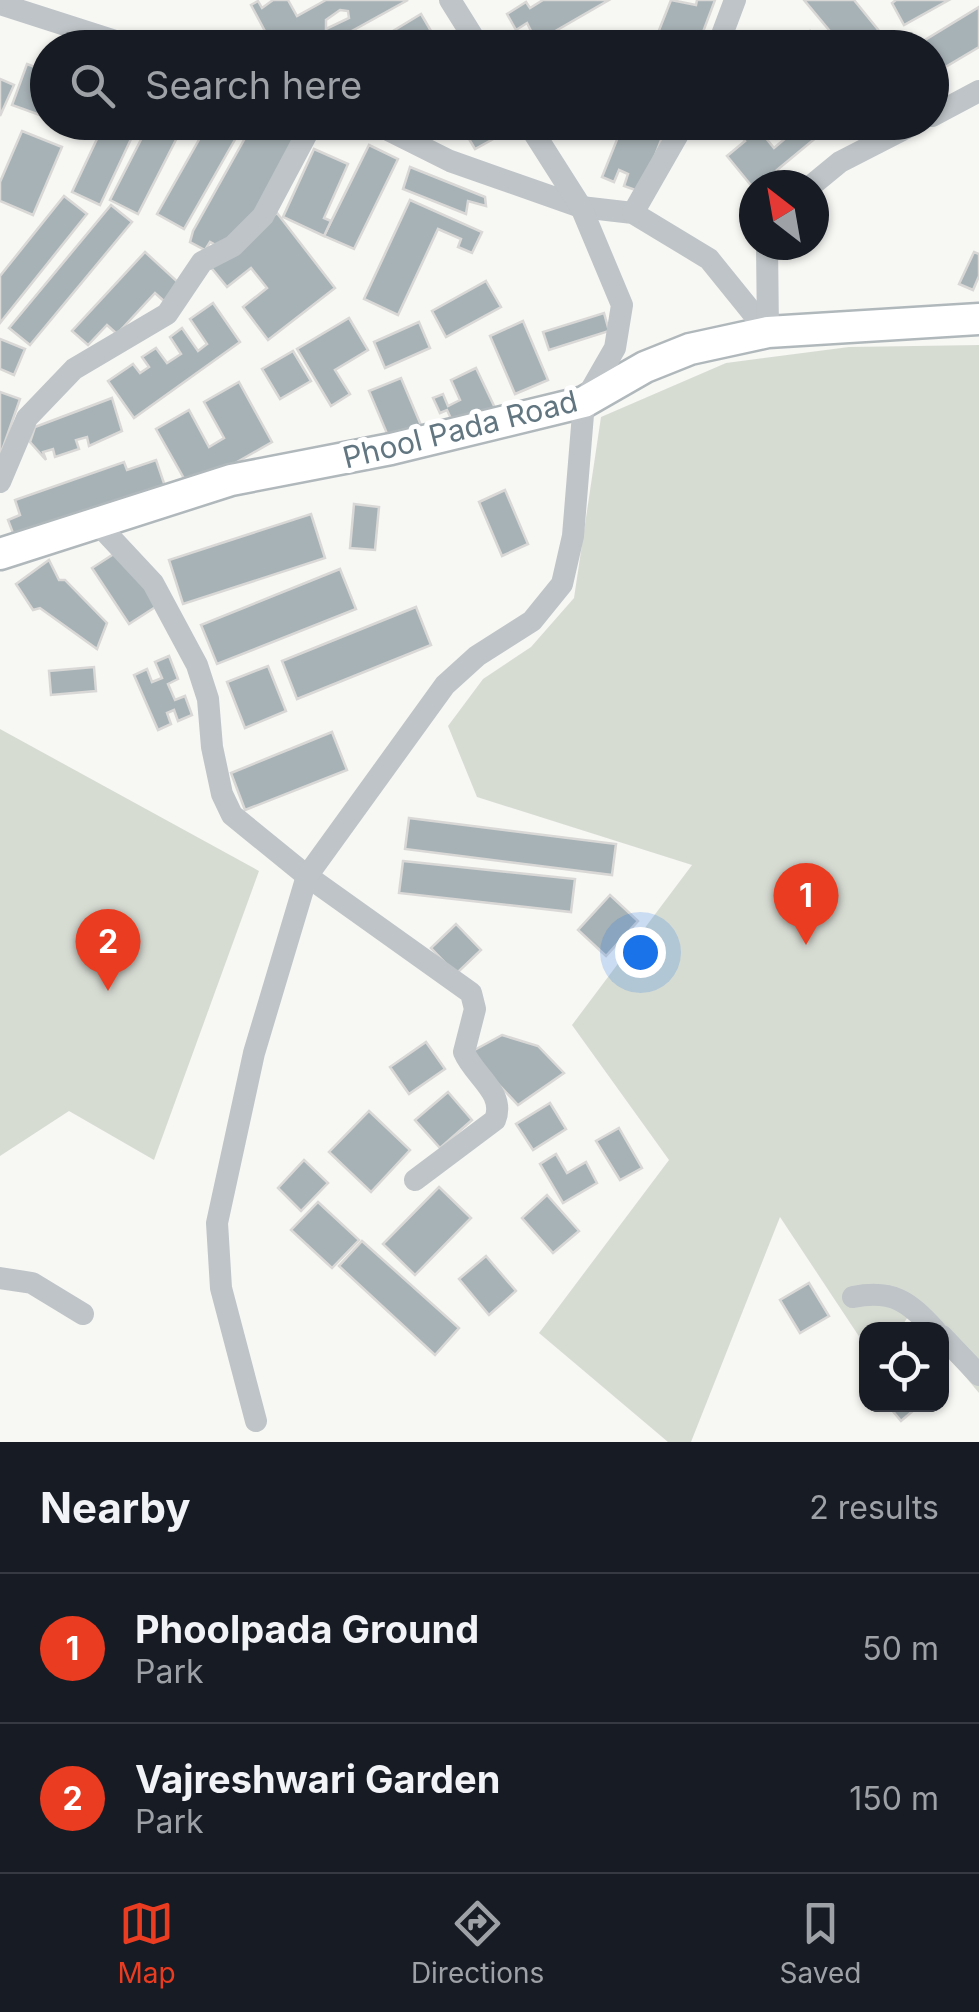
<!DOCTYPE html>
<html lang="en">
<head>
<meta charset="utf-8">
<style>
  :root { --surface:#171b24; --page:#20242c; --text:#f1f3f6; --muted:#9ea1a6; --line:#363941; --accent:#ea3c21 }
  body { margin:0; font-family:Inter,sans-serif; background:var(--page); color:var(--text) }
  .controls { position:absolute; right:30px; bottom:30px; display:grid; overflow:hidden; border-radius:20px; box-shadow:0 2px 8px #0004 }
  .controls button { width:90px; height:90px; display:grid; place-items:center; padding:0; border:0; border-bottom:2px solid var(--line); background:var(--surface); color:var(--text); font:50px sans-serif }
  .compass { position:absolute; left:739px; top:170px; width:90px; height:90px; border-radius:50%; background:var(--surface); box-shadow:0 2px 8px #0004; rotate:329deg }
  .you { position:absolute; left:640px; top:952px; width:35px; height:35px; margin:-25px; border:8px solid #fff; border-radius:50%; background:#1a73e8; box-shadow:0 0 0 15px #1a73e833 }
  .badge { display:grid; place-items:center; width:65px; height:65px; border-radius:50%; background:var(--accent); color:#fff; font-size:32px; font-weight:700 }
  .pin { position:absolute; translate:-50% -82px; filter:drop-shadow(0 2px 5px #0008) }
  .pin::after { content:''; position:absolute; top:52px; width:35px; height:30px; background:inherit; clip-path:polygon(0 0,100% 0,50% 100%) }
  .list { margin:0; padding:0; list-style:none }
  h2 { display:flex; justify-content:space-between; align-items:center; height:130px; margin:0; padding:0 40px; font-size:42px }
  h2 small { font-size:32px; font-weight:400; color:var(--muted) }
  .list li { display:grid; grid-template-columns:65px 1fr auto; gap:30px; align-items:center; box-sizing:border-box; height:150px; padding:0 40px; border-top:2px solid var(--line) }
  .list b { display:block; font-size:38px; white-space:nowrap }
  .list p { margin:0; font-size:32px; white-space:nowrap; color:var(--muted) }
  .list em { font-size:32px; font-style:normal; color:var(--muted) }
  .icon { flex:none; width:55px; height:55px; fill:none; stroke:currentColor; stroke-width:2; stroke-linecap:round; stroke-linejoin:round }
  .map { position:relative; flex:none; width:979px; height:1442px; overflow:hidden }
  .search { position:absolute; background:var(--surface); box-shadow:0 2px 8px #0004; left:30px; right:30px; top:30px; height:110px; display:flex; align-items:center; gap:25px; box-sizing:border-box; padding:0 35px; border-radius:55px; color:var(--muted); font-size:38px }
  .sheet { height:430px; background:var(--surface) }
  nav { display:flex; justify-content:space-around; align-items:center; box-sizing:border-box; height:140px; border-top:2px solid var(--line); background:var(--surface); font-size:28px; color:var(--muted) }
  nav a { display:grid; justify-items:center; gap:5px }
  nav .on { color:var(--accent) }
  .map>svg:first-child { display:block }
  .green { fill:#d7dcd3 }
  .building { fill:#a7b2b6; stroke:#d9d8d6; stroke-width:2.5; fill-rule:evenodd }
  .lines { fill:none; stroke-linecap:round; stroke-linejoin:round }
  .secondary-casing { stroke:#b0b8bc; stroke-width:35 }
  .street { stroke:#bec4c7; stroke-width:22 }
  .secondary { stroke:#fff; stroke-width:30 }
  .labels { text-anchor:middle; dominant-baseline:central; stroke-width:10; stroke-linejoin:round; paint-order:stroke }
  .street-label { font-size:30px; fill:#617680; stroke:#fff }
</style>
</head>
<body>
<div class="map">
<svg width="979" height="1442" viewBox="0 0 979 1442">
  <rect width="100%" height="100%" fill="#f7f7f4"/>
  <g class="green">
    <polygon points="979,345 979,1393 911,1312 900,1329 866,1330 866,1347 780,1217 691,1442 668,1442 539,1333 669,1160 572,1025 692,865 477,797 448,726 483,679 531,647 574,598 601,417 726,363 849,347"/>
    <polygon points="0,729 259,871 154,1160 69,1111 0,1156"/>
  </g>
  <g class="building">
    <path d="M288 0 297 16 326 0H408L321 48H274L251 5 258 1 262 8 273 0ZM340 10 348 11 349 18 326 29V20Z"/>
    <polygon points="543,0 609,0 526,48 521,39 532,33 527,23 516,30 507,14 526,2 530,8"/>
    <polygon points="671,0 696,5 697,0 715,0 697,48 681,48 676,42 669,48 652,48"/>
    <polygon points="804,0 854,0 893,48 844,48"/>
    <polygon points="896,0 949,0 904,25 892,3"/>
    <polygon points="979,7 979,47 942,69 925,40"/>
    <polygon points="421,14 441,48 365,48"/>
    <polygon points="810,31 824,48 792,48 791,47"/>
    <polygon points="27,64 48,72 48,118 12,105"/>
    <polygon points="0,79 14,85 0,116"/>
    <polygon points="105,122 139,122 100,205 72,192"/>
    <polygon points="150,122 185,122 138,214 110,200"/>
    <polygon points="209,122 245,122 184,229 157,214"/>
    <polygon points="254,122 310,122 256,218 221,248 210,242 205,250 190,242 193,231"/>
    <polygon points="438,122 485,122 495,138 475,149 462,127 446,136"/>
    <polygon points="624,122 638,122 643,132 651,122 668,122 641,192 624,186 628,174 619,170 614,182 602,177"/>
    <polygon points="742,122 753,122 774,148 800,126 797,122 835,122 777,170 789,185 754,185 754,189 727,156 745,141 735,129"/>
    <polygon points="22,131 62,147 33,215 0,201 0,182"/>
    <polygon points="369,145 398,159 354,249 324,236"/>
    <polygon points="314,149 348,164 324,218 331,221 324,236 283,217"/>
    <polygon points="410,167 485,197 486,206 468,201 466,214 403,189"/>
    <polygon points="64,196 87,214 0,323 0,276"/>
    <polygon points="410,200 482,232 472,253 458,247 461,239 438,229 398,315 364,299"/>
    <polygon points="111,205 132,222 30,345 9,328"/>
    <polygon points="277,213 335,288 268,340 243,307 267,288 251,268 227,287 209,265"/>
    <polygon points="145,252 181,285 165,302 155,293 117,334 107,325 88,345 72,331"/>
    <polygon points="974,252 979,254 979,276 973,290 959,284"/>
    <polygon points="486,281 501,307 446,337 432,311"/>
    <polygon points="213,303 240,342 134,418 108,381 133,364 140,373 149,367 142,357 156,348 167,363 181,354 170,337 182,328 198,351 207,344 190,319"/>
    <polygon points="604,313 609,331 549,350 543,332"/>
    <polygon points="349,318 368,350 335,370 350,394 331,406 297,349"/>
    <polygon points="523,321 548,380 515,394 490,336"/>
    <polygon points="419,322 430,348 385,368 374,342"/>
    <polygon points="0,339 25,349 14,375 0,369"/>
    <polygon points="293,351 311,381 280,399 262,369"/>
    <polygon points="476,368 495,408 455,427 447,410 440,413 433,398 443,394 448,406 460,400 451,380"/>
    <polygon points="401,378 423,430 391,443 369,391"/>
    <polygon points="239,382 272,442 190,489 156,429 189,410 209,447 224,438 204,402"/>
    <polygon points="0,392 20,399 0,456"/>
    <polygon points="112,398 122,431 89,446 87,437 76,440 79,449 55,457 53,449 43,452 46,460 30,442 35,427"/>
    <polygon points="156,460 166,489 16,541 8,520 20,515 15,500 124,462 127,470"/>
    <polygon points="505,490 528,544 502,556 479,502"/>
    <polygon points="354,504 379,507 375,550 350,548"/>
    <polygon points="311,514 325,558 183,604 169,560"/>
    <polygon points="120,550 157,606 129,624 92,568"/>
    <polygon points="49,560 59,580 65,580 107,623 97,649 40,608 33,610 16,584"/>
    <polygon points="340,569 356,609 217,664 201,625"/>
    <polygon points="416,607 431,645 297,699 282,661"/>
    <polygon points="169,656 178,679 168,684 175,700 185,696 192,715 178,721 174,710 167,713 171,724 158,730 134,675 147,669 152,682 162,678 155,662"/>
    <polygon points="268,666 286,711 245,728 227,682"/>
    <polygon points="94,667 96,691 51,695 49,671"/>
    <polygon points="332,732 347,770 245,810 231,773"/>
    <polygon points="409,818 616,844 612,875 405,849"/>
    <polygon points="403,861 575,879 571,912 399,893"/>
    <polygon points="610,895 638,921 606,956 578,930"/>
    <polygon points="456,924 481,950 456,974 431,948"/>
    <polygon points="502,1035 538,1046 564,1073 518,1105 469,1053"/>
    <polygon points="426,1042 445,1069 409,1094 390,1067"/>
    <polygon points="448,1092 472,1120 440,1148 415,1120"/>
    <polygon points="550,1103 566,1129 533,1150 516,1124"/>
    <polygon points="369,1111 410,1150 371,1192 329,1152"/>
    <polygon points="619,1128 642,1168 620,1180 596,1141"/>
    <polygon points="556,1154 567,1173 586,1162 597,1183 563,1203 540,1164"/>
    <polygon points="304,1160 328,1183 301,1211 278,1188"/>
    <polygon points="439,1187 471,1218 415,1275 383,1244"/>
    <polygon points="547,1195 579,1231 553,1253 522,1218"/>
    <polygon points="318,1202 359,1240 332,1268 291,1230"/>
    <polygon points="362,1241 459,1328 435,1355 339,1266"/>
    <polygon points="486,1256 516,1291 489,1315 459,1279"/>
    <polygon points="809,1283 829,1316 800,1333 780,1300"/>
    <polygon points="887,1404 921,1404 901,1421"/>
  </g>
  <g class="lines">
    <defs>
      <polyline id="secondary" points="0,554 231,480 391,449 584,402 645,367 690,349 768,332 979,319"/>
    </defs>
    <use href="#secondary" class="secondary-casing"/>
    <g class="street">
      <polyline points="450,0 480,48"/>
      <polyline points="0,4 137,48"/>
      <polyline points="717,48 735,0"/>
      <polyline points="932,116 979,91"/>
      <polyline points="372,122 450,161 581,207 633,213 709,259 768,332"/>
      <polyline points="812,185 840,162 918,122"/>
      <polyline points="633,213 685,122"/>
      <polyline points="767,245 768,332"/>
      <polyline points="0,482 27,418 74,369 167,314 202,262 233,246 263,216 313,122"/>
      <path d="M97 523 153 583 197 665 208 699 212 747 222 794 232 815 307 876 471 993 475 1009 464 1052C474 1076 506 1093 495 1120L415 1180"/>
      <polyline points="0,1278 32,1283 83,1314"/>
      <path d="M853 1297C893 1289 909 1302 935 1330"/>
      <polyline points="942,1336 979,1375"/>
      <polyline points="256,1421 221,1288 217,1223 254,1053 307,876 445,685 477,656 532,621 562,584 573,536 584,402 615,348 622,305 581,207 527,122"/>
    </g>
    <use href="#secondary" class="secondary"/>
  </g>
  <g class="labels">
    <g class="street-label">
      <text transform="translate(460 429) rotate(-14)">Phool Pada Road</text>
    </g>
  </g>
</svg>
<div class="controls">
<button><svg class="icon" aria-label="locate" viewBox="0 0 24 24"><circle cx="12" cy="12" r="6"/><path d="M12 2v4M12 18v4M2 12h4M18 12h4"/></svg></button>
</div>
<svg class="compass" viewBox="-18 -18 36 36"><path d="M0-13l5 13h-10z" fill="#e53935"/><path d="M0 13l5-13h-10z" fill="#9ea1a6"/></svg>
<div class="you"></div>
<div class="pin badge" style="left:806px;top:945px">1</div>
<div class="pin badge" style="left:108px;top:991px">2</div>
<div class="search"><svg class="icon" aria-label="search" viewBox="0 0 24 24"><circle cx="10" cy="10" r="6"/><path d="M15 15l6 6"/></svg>Search here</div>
</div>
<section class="sheet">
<h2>Nearby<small>2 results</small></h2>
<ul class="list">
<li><span class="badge">1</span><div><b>Phoolpada Ground</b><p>Park</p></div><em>50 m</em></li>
<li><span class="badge">2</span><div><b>Vajreshwari Garden</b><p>Park</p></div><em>150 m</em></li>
</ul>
</section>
<nav>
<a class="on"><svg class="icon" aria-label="map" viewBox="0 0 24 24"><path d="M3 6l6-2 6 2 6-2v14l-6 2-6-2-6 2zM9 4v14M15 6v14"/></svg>Map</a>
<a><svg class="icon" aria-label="directions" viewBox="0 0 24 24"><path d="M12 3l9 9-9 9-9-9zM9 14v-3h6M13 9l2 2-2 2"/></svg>Directions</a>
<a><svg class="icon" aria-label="saved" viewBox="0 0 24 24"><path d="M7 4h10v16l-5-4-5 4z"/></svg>Saved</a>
</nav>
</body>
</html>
